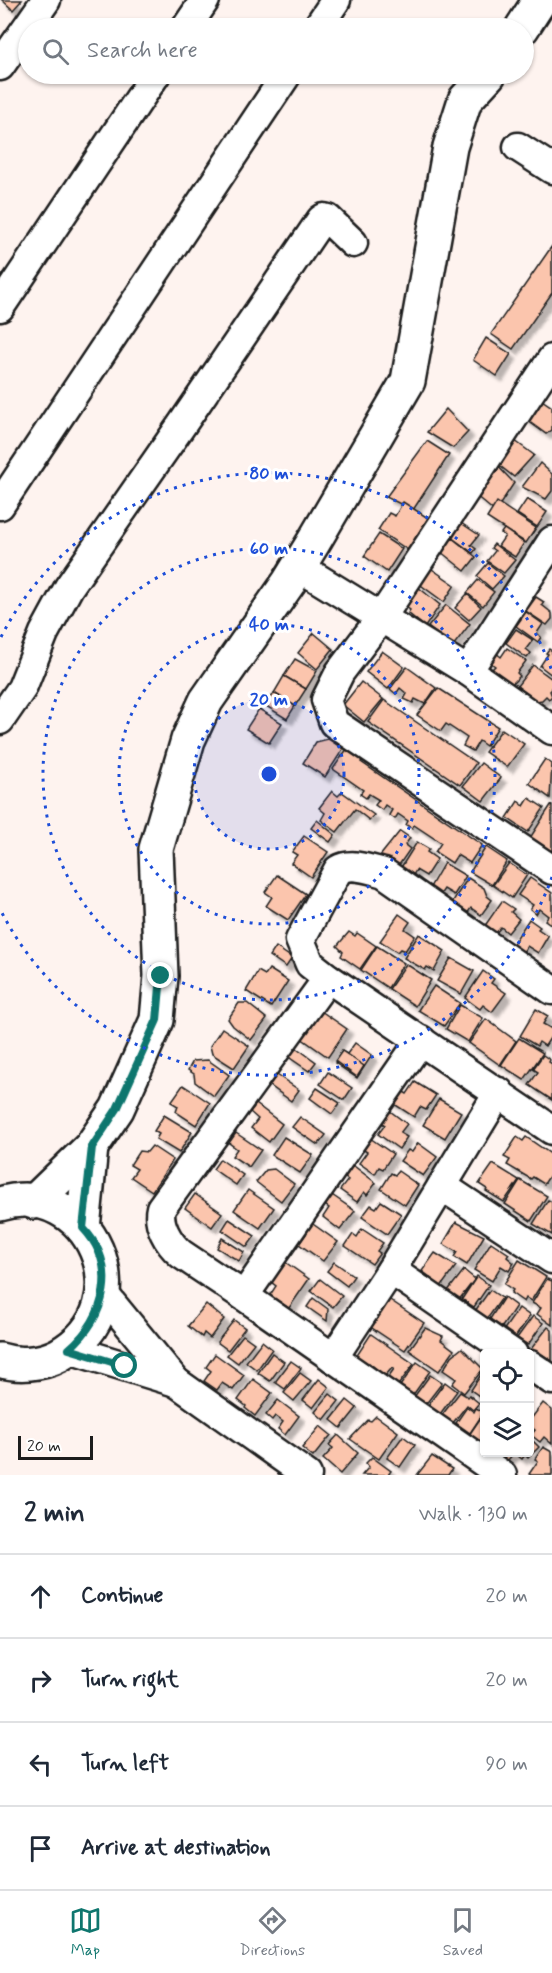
<!DOCTYPE html>
<html lang="en">
<head>
<meta charset="utf-8">
<style>
  :root { --surface:#fff; --page:#f2f2f3; --text:#1f2937; --muted:#747a83; --line:#e0e1e3; --accent:#0f766e }
  body { margin:0; font-family:Mynerve,sans-serif; background:var(--page); color:var(--text) }
  .controls { position:absolute; right:18px; bottom:18px; display:grid; overflow:hidden; border-radius:6px; box-shadow:0 2px 4px #0004 }
  .controls button { width:54px; height:54px; display:grid; place-items:center; padding:0; border:0; border-bottom:2px solid var(--line); background:var(--surface); color:var(--text); font:30px sans-serif }
  .scale { position:absolute; left:18px; bottom:15px; width:75px; box-sizing:border-box; padding-left:6px; border:3px solid #1c1c1c; border-top:0; font-size:16px; line-height:21px; white-space:nowrap; color:#1c1c1c; -webkit-text-stroke:4px #fff; paint-order:stroke }
  .stop { position:absolute; width:18px; height:18px; margin:-14px; border:4px solid #0f766e; border-radius:50%; background:#fff }
  .stop.end { background:#0f766e; border-color:#fff; box-shadow:0 2px 6px #0008 }
  .list { margin:0; padding:0; list-style:none }
  h2 { display:flex; justify-content:space-between; align-items:center; height:78px; margin:0; padding:0 24px; font-size:26px }
  h2 small { font-size:20px; font-weight:400; color:var(--muted) }
  .list li { display:grid; grid-template-columns:39px 1fr auto; gap:18px; align-items:center; box-sizing:border-box; height:84px; padding:0 24px; border-top:2px solid var(--line) }
  .list b { display:block; font-size:22px; white-space:nowrap }
  .list em { font-size:20px; font-style:normal; color:var(--muted) }
  .icon { flex:none; width:33px; height:33px; fill:none; stroke:currentColor; stroke-width:2; stroke-linecap:round; stroke-linejoin:round }
  .map { position:relative; flex:none; width:552px; height:1475px; overflow:hidden }
  .search { position:absolute; background:var(--surface); box-shadow:0 2px 4px #0004; left:18px; right:18px; top:18px; height:66px; display:flex; align-items:center; gap:15px; box-sizing:border-box; padding:0 21px; border-radius:33px; color:var(--muted); font-size:22px }
  .sheet { height:414px; background:var(--surface) }
  nav { display:flex; justify-content:space-around; align-items:center; box-sizing:border-box; height:84px; border-top:2px solid var(--line); background:var(--surface); font-size:16px; color:var(--muted) }
  nav a { display:grid; justify-items:center; gap:3px }
  nav .on { color:var(--accent) }
  .map>svg:first-child { display:block }
  .building { fill:#fbc5ad; stroke:#1c1c1c; stroke-width:1.5; filter:url(#shadow) }
  .lines { fill:none; stroke-linecap:round; stroke-linejoin:round }
  .street-casing { stroke:#1c1c1c; stroke-width:33 }
  .secondary-casing { stroke:#1c1c1c; stroke-width:38 }
  .street { stroke:#fff; stroke-width:28 }
  .secondary { stroke:#fff; stroke-width:33 }
  .route { stroke:#0f766e; stroke-width:8 }
  .ring { fill:none; stroke:#1d4ed8; stroke-width:3; stroke-dasharray:3 6 }
  .centre { fill:#1d4ed8; stroke:#fff; stroke-width:3 }
  .ring-label { font-size:18px; text-anchor:middle; font-weight:bold; fill:#1d4ed8; stroke:#fff; stroke-width:6; stroke-linejoin:round; paint-order:stroke }
</style>
</head>
<body>
<div class="map">
<svg width="552" height="1475" viewBox="0 0 552 1475">
  <defs>
    <filter id="shadow"><feDropShadow dx="5.5" dy="5.5" stdDeviation="1.5" flood-color="#0004"/></filter>
  </defs>
  <rect width="100%" height="100%" fill="#fef3ef"/>
  <filter id="ink" filterUnits="userSpaceOnUse"><feTurbulence type="fractalNoise" baseFrequency=".0167" numOctaves="2"/><feDisplacementMap in="SourceGraphic" scale="12" xChannelSelector="R" yChannelSelector="G"/><feConvolveMatrix kernelMatrix="1 2 1 2 8 2 1 2 1" color-interpolation-filters="sRGB"/></filter>
  <g filter="url(#ink)">
    <g class="building">
      <polygon points="2,0 22,0 13,10"/>
      <polygon points="552,246 552,293 513,349 491,334"/>
      <polygon points="486,338 511,354 497,376 473,360"/>
      <polygon points="536,396 552,407 552,430 546,434 524,418"/>
      <polygon points="446,409 468,432 453,448 427,432"/>
      <polygon points="507,435 534,455 514,477 490,458"/>
      <polygon points="427,441 449,455 413,510 386,497"/>
      <polygon points="490,458 514,483 495,512 467,488"/>
      <polygon points="540,463 552,474 552,491 546,499 522,487"/>
      <polygon points="527,499 547,512 537,527 517,514"/>
      <polygon points="403,502 428,518 408,550 378,530 389,513 395,516"/>
      <polygon points="497,502 536,528 526,543 487,518"/>
      <polygon points="461,523 479,535 471,545 476,549 473,553 451,537"/>
      <polygon points="504,529 524,543 515,557 498,546 505,536 501,533"/>
      <polygon points="379,534 402,549 387,572 364,556"/>
      <polygon points="452,538 476,557 465,571 441,552"/>
      <polygon points="494,544 515,560 504,573 487,561 495,551 491,548"/>
      <polygon points="488,563 504,576 492,589 477,576"/>
      <polygon points="429,567 455,585 444,602 418,583"/>
      <polygon points="478,580 494,592 483,606 467,593"/>
      <polygon points="418,587 440,605 425,627 408,613 410,610 403,605"/>
      <polygon points="467,594 481,607 469,620 455,608"/>
      <polygon points="536,597 544,602 542,605 552,613 552,619 547,625 526,611"/>
      <polygon points="446,605 470,624 453,646 428,627"/>
      <polygon points="526,612 543,624 537,633 541,637 538,642 516,626"/>
      <polygon points="516,629 533,640 526,649 531,653 527,658 506,643"/>
      <polygon points="314,633 333,649 317,669 298,653"/>
      <polygon points="507,648 526,661 517,673 520,676 512,684 492,669 495,666 487,660 495,652 501,657"/>
      <polygon points="549,649 552,651 552,675 540,666 548,654 546,653"/>
      <polygon points="382,651 404,667 388,689 366,672"/>
      <polygon points="295,659 317,671 306,689 284,676"/>
      <polygon points="533,665 552,679 552,689 550,691 552,696 549,699 546,696 542,700 536,701 517,686"/>
      <polygon points="407,667 436,688 425,704 415,699 413,703 404,699 407,694 400,688 396,694 390,689"/>
      <polygon points="284,676 306,689 295,706 274,693"/>
      <polygon points="361,682 383,699 364,722 343,705"/>
      <polygon points="438,688 498,727 486,746 479,741 473,751 463,746 467,738 446,724 441,731 417,715"/>
      <polygon points="274,693 295,706 287,719 266,706"/>
      <polygon points="384,700 476,763 460,785 368,722"/>
      <polygon points="259,709 282,723 269,743 246,729"/>
      <polygon points="502,729 524,744 507,767 485,752"/>
      <polygon points="328,739 343,749 325,777 303,763 316,742"/>
      <polygon points="347,749 363,759 361,762 482,845 470,863 457,855 452,863 435,852 441,843 414,825 412,828 406,825 408,821 398,814 395,819 389,815 392,810 385,805 382,810 375,805 379,800 369,794 366,798 360,794 363,790 333,769"/>
      <polygon points="545,759 552,764 550,798 529,783"/>
      <polygon points="481,763 501,778 483,801 463,786"/>
      <polygon points="332,791 338,796 342,792 374,815 369,820 355,809 337,832 321,820 325,813 319,808"/>
      <polygon points="529,798 544,808 528,832 507,818 518,801 524,806"/>
      <polygon points="551,805 552,805 552,853 530,838"/>
      <polygon points="317,820 335,835 330,842 311,828"/>
      <polygon points="400,831 410,838 405,845 410,849 399,865 393,860 390,864 380,856"/>
      <polygon points="304,836 328,852 311,877 291,863 297,855 292,852"/>
      <polygon points="417,842 429,849 427,852 437,859 426,876 416,870 412,877 400,869"/>
      <polygon points="486,847 507,861 492,885 470,872"/>
      <polygon points="444,863 466,876 454,895 444,889 440,895 429,889"/>
      <polygon points="509,863 527,875 512,898 493,885"/>
      <polygon points="277,875 306,894 288,920 266,906 272,897 265,892"/>
      <polygon points="468,878 484,888 487,896 492,900 481,915 471,908 467,914 451,904"/>
      <polygon points="530,878 552,893 552,925 545,920 548,916 539,909 536,914 530,909 533,905 518,895"/>
      <polygon points="502,901 514,909 511,912 519,919 508,933 501,927 495,934 484,927"/>
      <polygon points="399,914 410,922 405,929 415,936 405,951 400,949 397,952 380,941"/>
      <polygon points="529,919 540,927 538,929 548,936 538,953 527,946 523,952 512,945"/>
      <polygon points="349,932 355,936 357,933 376,946 360,969 341,956 343,952 337,946"/>
      <polygon points="419,934 445,951 434,971 427,967 425,970 404,958"/>
      <polygon points="377,946 404,963 388,988 361,970"/>
      <polygon points="276,947 292,958 286,967 270,956"/>
      <polygon points="451,958 474,971 461,994 437,981"/>
      <polygon points="406,964 431,980 415,1006 389,989"/>
      <polygon points="269,969 288,981 271,1007 246,991 258,971 265,975"/>
      <polygon points="483,971 494,979 491,983 506,993 492,1012 483,1005 480,1009 465,998"/>
      <polygon points="434,986 460,1003 444,1026 418,1010"/>
      <polygon points="239,1003 247,1003 267,1019 251,1040 233,1026 228,1019"/>
      <polygon points="460,1005 483,1018 468,1042 446,1029"/>
      <polygon points="536,1009 548,1016 543,1024 552,1029 552,1035 545,1046 539,1042 537,1046 520,1036"/>
      <polygon points="321,1011 347,1029 328,1057 301,1038"/>
      <polygon points="486,1019 516,1041 500,1065 469,1043"/>
      <polygon points="222,1028 249,1046 234,1068 212,1054 210,1046"/>
      <polygon points="519,1038 543,1053 524,1080 501,1065"/>
      <polygon points="355,1043 372,1055 357,1078 335,1063 342,1051 347,1054"/>
      <polygon points="294,1046 316,1062 309,1071 287,1056"/>
      <polygon points="342,1051 364,1066 357,1077 335,1061"/>
      <polygon points="543,1055 550,1060 549,1062 552,1064 552,1100 529,1085 538,1072 533,1069"/>
      <polygon points="208,1060 229,1075 214,1096 195,1082 194,1074 188,1070 193,1061"/>
      <polygon points="328,1072 352,1088 344,1100 320,1084"/>
      <polygon points="277,1075 299,1090 291,1101 269,1085"/>
      <polygon points="415,1082 436,1095 426,1110 420,1107 414,1117 388,1100 397,1088 407,1094"/>
      <polygon points="183,1085 210,1103 196,1125 176,1112 178,1106 171,1102"/>
      <polygon points="317,1088 340,1103 332,1114 310,1098"/>
      <polygon points="439,1099 461,1112 445,1138 423,1125"/>
      <polygon points="256,1104 282,1124 269,1142 251,1128 258,1119 250,1112"/>
      <polygon points="386,1108 407,1124 400,1133 407,1137 399,1149 378,1134 385,1125 377,1120"/>
      <polygon points="164,1115 192,1132 179,1153 156,1139 159,1134 154,1131"/>
      <polygon points="300,1117 326,1135 318,1145 292,1127"/>
      <polygon points="236,1133 261,1150 249,1167 232,1156 237,1149 229,1143"/>
      <polygon points="367,1136 393,1154 383,1169 379,1167 375,1174 359,1163 367,1152 359,1147"/>
      <polygon points="284,1137 313,1155 300,1173 272,1155"/>
      <polygon points="517,1137 523,1141 526,1137 552,1155 552,1172 544,1184 533,1177 531,1179 507,1165 510,1160 504,1157"/>
      <polygon points="418,1143 437,1157 423,1176 400,1161 408,1150 412,1152"/>
      <polygon points="152,1146 173,1160 152,1191 131,1177 137,1169 130,1165 139,1151 147,1152"/>
      <polygon points="220,1159 243,1175 236,1185 213,1169"/>
      <polygon points="350,1163 376,1183 367,1195 364,1192 357,1202 340,1190 348,1180 341,1175"/>
      <polygon points="493,1164 519,1180 504,1202 486,1191 487,1189 479,1184"/>
      <polygon points="274,1169 294,1184 281,1201 256,1182 266,1170"/>
      <polygon points="398,1171 418,1185 405,1205 381,1189 391,1173 395,1175"/>
      <polygon points="520,1180 547,1196 531,1221 505,1204"/>
      <polygon points="248,1190 274,1208 260,1228 234,1210"/>
      <polygon points="329,1193 355,1211 340,1230 323,1217 329,1208 322,1203"/>
      <polygon points="195,1194 222,1213 212,1227 185,1208"/>
      <polygon points="548,1200 552,1202 552,1235 533,1224"/>
      <polygon points="381,1201 401,1214 387,1234 362,1217 371,1205 376,1208"/>
      <polygon points="229,1219 255,1236 247,1247 222,1230"/>
      <polygon points="310,1222 338,1242 323,1261 299,1244 306,1234 303,1231"/>
      <polygon points="456,1222 484,1236 467,1265 454,1257 457,1252 443,1244"/>
      <polygon points="362,1229 383,1243 377,1251 380,1253 372,1264 345,1246 353,1234 357,1237"/>
      <polygon points="222,1238 244,1252 239,1261 217,1248"/>
      <polygon points="491,1242 509,1254 507,1257 514,1263 509,1271 501,1266 492,1281 474,1270"/>
      <polygon points="435,1253 456,1266 440,1288 428,1280 430,1277 422,1271"/>
      <polygon points="519,1260 546,1277 531,1301 526,1298 524,1302 511,1293 513,1290 504,1284"/>
      <polygon points="285,1262 309,1279 289,1308 270,1295 276,1286 271,1282"/>
      <polygon points="334,1262 354,1276 347,1286 327,1271"/>
      <polygon points="464,1270 475,1279 458,1301 447,1292"/>
      <polygon points="477,1276 489,1285 474,1307 462,1299"/>
      <polygon points="320,1279 342,1296 333,1307 311,1291"/>
      <polygon points="547,1279 552,1281 552,1325 537,1314 541,1308 532,1303"/>
      <polygon points="490,1290 502,1298 487,1319 475,1311"/>
      <polygon points="504,1297 516,1306 502,1327 490,1319"/>
      <polygon points="313,1298 328,1309 327,1321 307,1307"/>
      <polygon points="387,1298 424,1323 405,1350 369,1326"/>
      <polygon points="206,1304 224,1319 210,1338 204,1333 202,1337 188,1326"/>
      <polygon points="519,1308 530,1316 514,1339 503,1331"/>
      <polygon points="533,1316 543,1323 528,1345 517,1338"/>
      <polygon points="234,1320 245,1328 228,1350 217,1342"/>
      <polygon points="548,1327 552,1330 552,1361 543,1355 542,1357 531,1349"/>
      <polygon points="425,1328 443,1336 441,1340 454,1350 439,1371 409,1350"/>
      <polygon points="371,1334 414,1364 396,1388 386,1380 394,1369 392,1368 385,1376 369,1363 366,1368 354,1360"/>
      <polygon points="243,1335 254,1343 238,1363 227,1355"/>
      <polygon points="262,1341 272,1349 257,1370 246,1362"/>
      <polygon points="462,1348 483,1369 464,1393 452,1384 456,1379 443,1370 452,1356"/>
      <polygon points="272,1353 284,1362 270,1381 258,1373"/>
      <polygon points="215,1354 244,1375 233,1390 222,1383 217,1390 204,1381 211,1371 206,1367"/>
      <polygon points="291,1361 301,1368 285,1389 275,1382"/>
      <polygon points="417,1362 430,1371 413,1395 400,1386"/>
      <polygon points="484,1370 484,1394 482,1398 471,1390"/>
      <polygon points="300,1373 311,1381 294,1401 284,1393"/>
      <polygon points="430,1375 442,1383 425,1405 414,1397"/>
      <polygon points="253,1379 272,1393 255,1416 245,1408 246,1406 238,1400"/>
      <polygon points="319,1379 329,1387 313,1408 303,1400"/>
      <polygon points="445,1382 457,1391 440,1414 428,1405"/>
      <polygon points="460,1392 468,1397 469,1395 479,1403 473,1410 467,1405 452,1424 442,1415"/>
      <polygon points="330,1394 339,1401 324,1420 315,1412"/>
      <polygon points="278,1400 299,1416 285,1435 278,1429 283,1422 275,1416 272,1420 266,1415"/>
      <polygon points="347,1400 357,1408 341,1428 331,1420"/>
      <polygon points="543,1403 552,1410 552,1444 544,1437 540,1442 531,1435 535,1430 530,1426 530,1420"/>
      <polygon points="467,1407 474,1412 476,1408 484,1412 470,1433 456,1423"/>
      <polygon points="484,1413 484,1435 480,1442 469,1435"/>
      <polygon points="376,1416 398,1432 379,1459 350,1439 368,1420 371,1421"/>
      <polygon points="320,1426 331,1435 313,1457 302,1448"/>
      <polygon points="338,1435 358,1453 340,1474 323,1459 333,1448 329,1445"/>
      <polygon points="403,1436 415,1445 400,1467 387,1458"/>
      <polygon points="530,1438 539,1447 528,1458 525,1455 522,1459 514,1453 507,1461 496,1452 530,1452"/>
      <polygon points="543,1447 552,1452 552,1475 531,1475 529,1474 538,1461 535,1459"/>
      <polygon points="432,1456 452,1469 448,1475 417,1475"/>
      <polygon points="372,1457 391,1471 388,1475 362,1475 369,1467 366,1463"/>
    </g>
    <g class="lines">
      <defs>
        <g id="street">
          <polyline points="186,28 205,0"/>
          <polyline points="317,28 336,0"/>
          <polyline points="0,66 46,0"/>
          <polyline points="518,147 552,169"/>
          <polyline points="0,307 156,74"/>
          <polyline points="552,359 381,618 340,672 326,700 334,723 552,870"/>
          <polyline points="0,505 287,74"/>
          <polyline points="299,567 468,671 552,730"/>
          <polyline points="468,671 552,541"/>
          <polyline points="0,720 22,688 44,633 69,587 183,423 321,220 324,218 328,219 353,243"/>
          <path d="M328 978 161 1208C157 1224 168 1243 181 1254L244 1296 502 1475"/>
          <path d="M552 990 384 873C369 869 351 862 338 870L300 940 310 964 328 978 552 1130"/>
          <polyline points="442,1186 552,1259"/>
          <polyline points="391,1270 513,1354"/>
          <polyline points="103,1293 176,1382 307,1475"/>
          <polyline points="244,1296 421,1040"/>
          <polyline points="69,1349 176,1382"/>
          <polyline points="333,1358 391,1270 499,1092"/>
          <polyline points="530,1365 552,1380"/>
        </g>
        <g id="secondary">
          <polyline points="522,28 540,0"/>
          <polyline points="34,1202 91,1147 117,1109 157,1020 161,976 156,849 188,740 206,701 289,582 313,543 408,381 450,147 465,100 489,74"/>
          <path d="M0 1204C88 1176 149 1304 59 1355 42 1364 18 1366 0 1360"/>
          <polyline points="83,1228 91,1147"/>
        </g>
      </defs>
      <use href="#street" class="street-casing"/>
      <use href="#secondary" class="secondary-casing"/>
      <use href="#street" class="street"/>
      <use href="#secondary" class="secondary"/>
    </g>
  </g>
  <g class="lines" filter="url(#ink)">
    <path class="route" d="M125 1366 69 1349C106 1317 119 1266 83 1228L92 1147 117 1109 157 1020 161 976"/>
  </g>
  <circle cx="269" cy="774" r="75" fill="#1d4ed8" fill-opacity=".12"/>
  <g class="ring">
    <circle cx="269" cy="774" r="75"/>
    <circle cx="269" cy="774" r="150"/>
    <circle cx="269" cy="774" r="226"/>
    <path d="M552 877A301 301 0 0 1 1 911M1 637A301 301 0 0 1 552 671"/>
  </g>
  <circle cx="269" cy="774" r="9" class="centre"/>
  <g class="ring-label">
    <text x="269" y="479">80 m</text>
    <text x="269" y="554">60 m</text>
    <text x="269" y="630">40 m</text>
    <text x="269" y="705">20 m</text>
  </g>
</svg>
<div class="controls">
<button><svg class="icon" aria-label="locate" viewBox="0 0 24 24"><circle cx="12" cy="12" r="6"/><path d="M12 2v4M12 18v4M2 12h4M18 12h4"/></svg></button>
<button><svg class="icon" aria-label="layers" viewBox="0 0 24 24"><path d="M12 4l9 5-9 5-9-5zM3 14l9 5 9-5"/></svg></button>
</div>
<div class="scale">20 m</div>
<div class="stop" style="left:125px;top:1366px"></div>
<div class="stop end" style="left:161px;top:976px"></div>
<div class="search"><svg class="icon" aria-label="search" viewBox="0 0 24 24"><circle cx="10" cy="10" r="6"/><path d="M15 15l6 6"/></svg>Search here</div>
</div>
<section class="sheet">
<h2>2 min<small>Walk · 130 m</small></h2>
<ul class="list">
<li><svg class="icon" aria-label="ahead" viewBox="0 0 24 24"><path d="M12 20V5M6 11l6-6 6 6"/></svg><div><b>Continue</b></div><em>20 m</em></li>
<li><svg class="icon" aria-label="right" viewBox="0 0 24 24"><path d="M7 20v-9h11M14 6l5 5-5 5"/></svg><div><b>Turn right</b></div><em>20 m</em></li>
<li><svg class="icon" aria-label="left" viewBox="0 0 24 24"><path d="M17 20v-9H6M10 6l-5 5 5 5"/></svg><div><b>Turn left</b></div><em>90 m</em></li>
<li><svg class="icon" aria-label="arrive" viewBox="0 0 24 24"><path d="M6 21V4h12l-3 4 3 4H6"/></svg><div><b>Arrive at destination</b></div></li>
</ul>
</section>
<nav>
<a class="on"><svg class="icon" aria-label="map" viewBox="0 0 24 24"><path d="M3 6l6-2 6 2 6-2v14l-6 2-6-2-6 2zM9 4v14M15 6v14"/></svg>Map</a>
<a><svg class="icon" aria-label="directions" viewBox="0 0 24 24"><path d="M12 3l9 9-9 9-9-9zM9 14v-3h6M13 9l2 2-2 2"/></svg>Directions</a>
<a><svg class="icon" aria-label="saved" viewBox="0 0 24 24"><path d="M7 4h10v16l-5-4-5 4z"/></svg>Saved</a>
</nav>
</body>
</html>
